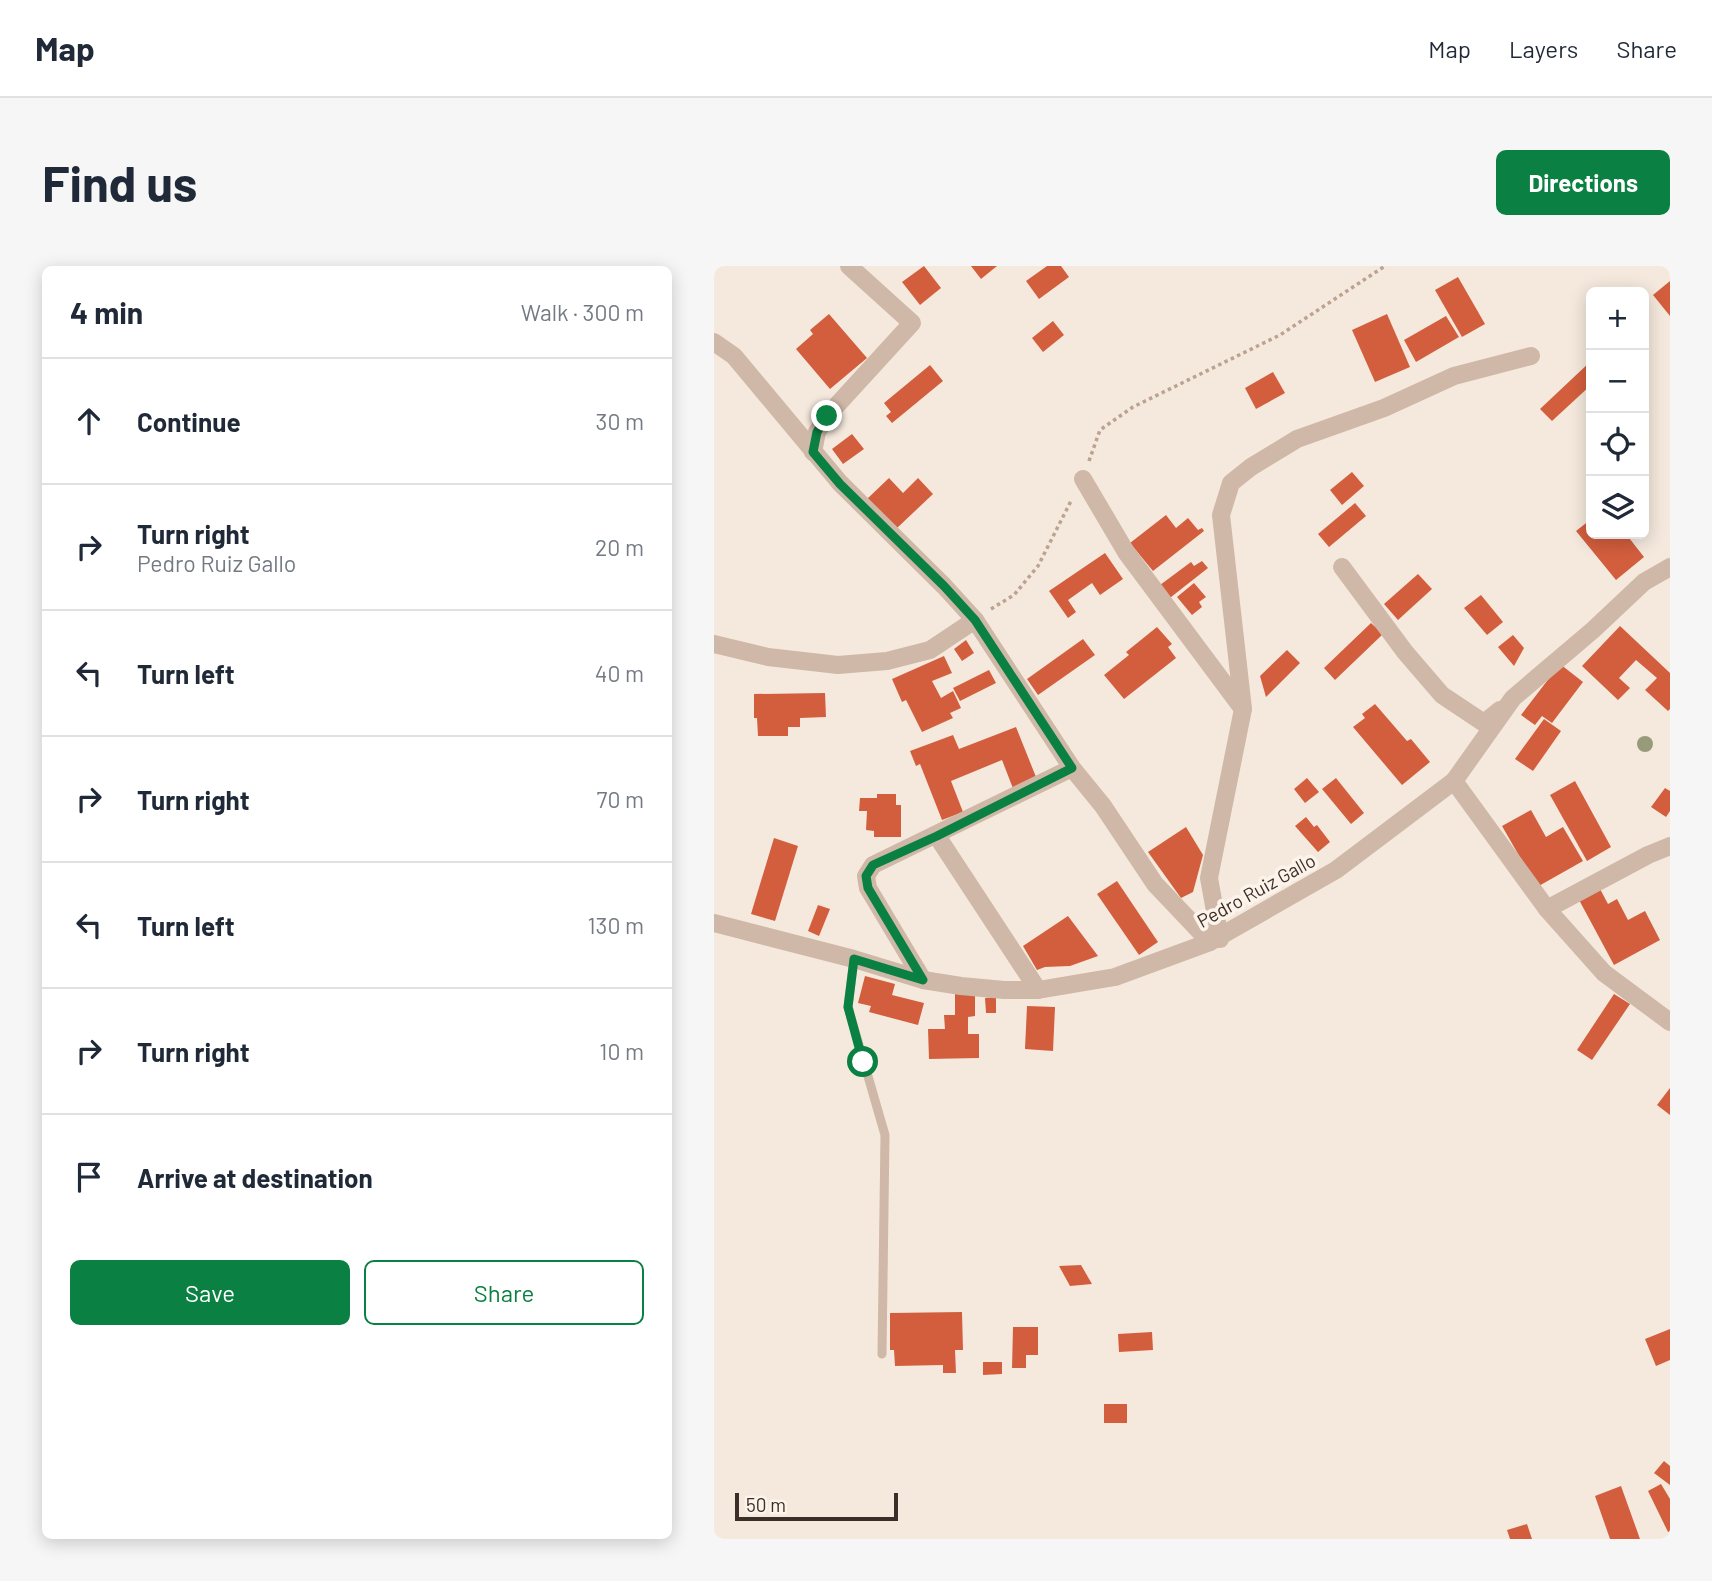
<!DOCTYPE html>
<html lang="en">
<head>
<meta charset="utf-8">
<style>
  :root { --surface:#fff; --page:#f6f6f7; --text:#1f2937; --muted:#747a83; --line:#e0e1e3; --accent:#0b8043 }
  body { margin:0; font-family:Barlow,sans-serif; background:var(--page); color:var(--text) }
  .controls { position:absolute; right:21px; top:21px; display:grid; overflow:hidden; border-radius:10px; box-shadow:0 4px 18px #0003 }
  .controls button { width:63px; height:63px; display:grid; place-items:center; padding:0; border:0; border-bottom:2px solid var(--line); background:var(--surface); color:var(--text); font:35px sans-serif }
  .scale { position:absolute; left:21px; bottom:18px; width:163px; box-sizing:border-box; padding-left:7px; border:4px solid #3b2e28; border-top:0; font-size:19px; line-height:24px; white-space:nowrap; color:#3b2e28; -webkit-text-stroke:5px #fcf3ea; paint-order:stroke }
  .stop { position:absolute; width:21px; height:21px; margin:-16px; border:5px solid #0b8043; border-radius:50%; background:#fff }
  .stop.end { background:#0b8043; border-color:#fff; box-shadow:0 2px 7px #0008 }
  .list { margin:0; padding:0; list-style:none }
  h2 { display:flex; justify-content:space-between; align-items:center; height:91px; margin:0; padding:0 28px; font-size:30px }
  h2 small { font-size:23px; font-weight:400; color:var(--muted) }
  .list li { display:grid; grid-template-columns:46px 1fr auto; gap:21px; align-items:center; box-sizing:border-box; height:126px; padding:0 28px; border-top:2px solid var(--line) }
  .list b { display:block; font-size:26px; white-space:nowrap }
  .list p { margin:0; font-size:23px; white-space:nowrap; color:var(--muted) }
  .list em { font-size:23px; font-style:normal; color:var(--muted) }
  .actions { display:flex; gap:14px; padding:21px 28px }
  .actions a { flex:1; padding:16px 0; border:2px solid var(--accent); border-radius:10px; text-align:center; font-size:24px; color:var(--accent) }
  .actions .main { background:var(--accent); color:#fff }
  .icon { flex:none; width:38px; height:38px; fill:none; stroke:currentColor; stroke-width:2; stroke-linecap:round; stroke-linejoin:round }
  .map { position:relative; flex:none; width:956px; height:1273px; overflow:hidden; border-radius:10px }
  header { display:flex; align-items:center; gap:42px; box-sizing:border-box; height:98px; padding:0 35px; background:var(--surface); border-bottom:2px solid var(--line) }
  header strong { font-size:33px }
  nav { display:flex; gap:38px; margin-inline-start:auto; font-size:24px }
  .intro { display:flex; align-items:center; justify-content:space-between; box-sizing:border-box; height:168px; padding:0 42px }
  h1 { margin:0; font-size:49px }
  .button { padding:18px 32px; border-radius:10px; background:var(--accent); color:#fff; font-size:24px; font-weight:700 }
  main { display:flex; gap:42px; padding:0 42px }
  aside { flex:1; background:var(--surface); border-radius:10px; box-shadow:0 4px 18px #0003 }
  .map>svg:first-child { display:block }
  .building { fill:#d35e3d }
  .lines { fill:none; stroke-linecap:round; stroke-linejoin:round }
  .path { stroke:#bba291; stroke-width:3.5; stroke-dasharray:3.5 3.5; stroke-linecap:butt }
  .lane { stroke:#cfb8a7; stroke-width:9 }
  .street { stroke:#cfb8a7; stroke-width:18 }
  .tree { fill:#979b7a }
  .route { stroke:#0b8043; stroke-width:9 }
  .labels { text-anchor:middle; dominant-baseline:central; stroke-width:7; stroke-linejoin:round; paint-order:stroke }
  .street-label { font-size:19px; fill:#3b2e28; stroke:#fcf3ea }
</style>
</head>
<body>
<header>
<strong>Map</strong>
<nav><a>Map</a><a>Layers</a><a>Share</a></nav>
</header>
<div class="intro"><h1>Find us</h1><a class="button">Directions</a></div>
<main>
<aside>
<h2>4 min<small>Walk · 300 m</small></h2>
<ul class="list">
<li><svg class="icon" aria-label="ahead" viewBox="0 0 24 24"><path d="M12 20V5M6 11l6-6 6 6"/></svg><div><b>Continue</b></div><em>30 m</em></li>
<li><svg class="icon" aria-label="right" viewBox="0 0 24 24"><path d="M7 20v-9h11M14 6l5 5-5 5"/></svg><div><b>Turn right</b><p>Pedro Ruiz Gallo</p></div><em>20 m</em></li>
<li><svg class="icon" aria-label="left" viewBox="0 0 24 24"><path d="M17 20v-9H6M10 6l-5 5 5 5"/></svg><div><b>Turn left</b></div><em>40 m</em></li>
<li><svg class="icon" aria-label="right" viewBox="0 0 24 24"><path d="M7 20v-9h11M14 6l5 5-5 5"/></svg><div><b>Turn right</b></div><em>70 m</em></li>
<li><svg class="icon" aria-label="left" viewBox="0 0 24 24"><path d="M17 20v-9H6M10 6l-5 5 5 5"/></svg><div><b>Turn left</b></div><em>130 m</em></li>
<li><svg class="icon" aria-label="right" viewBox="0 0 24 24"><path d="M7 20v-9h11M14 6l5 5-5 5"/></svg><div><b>Turn right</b></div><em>10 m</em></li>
<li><svg class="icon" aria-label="arrive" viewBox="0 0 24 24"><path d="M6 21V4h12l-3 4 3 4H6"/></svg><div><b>Arrive at destination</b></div></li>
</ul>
<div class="actions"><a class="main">Save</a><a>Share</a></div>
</aside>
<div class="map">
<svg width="956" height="1273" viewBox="0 0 956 1273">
  <rect width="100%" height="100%" fill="#f5e9dd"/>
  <g class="building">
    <polygon points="210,0 227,22 206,39 188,16"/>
    <polygon points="257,0 283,0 267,13"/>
    <polygon points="333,0 347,0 355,11 325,33 312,15"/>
    <polygon points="744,11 771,58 748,71 721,24"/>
    <polygon points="956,15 956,50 939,29"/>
    <polygon points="115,48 153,92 116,123 82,83 99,68 96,64"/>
    <polygon points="673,48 696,101 661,116 638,64"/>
    <polygon points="732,50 745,71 702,96 690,74"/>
    <polygon points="339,55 350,69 329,86 318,72"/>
    <polygon points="877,95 877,119 838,155 826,143"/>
    <polygon points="216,99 229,115 178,157 172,150 177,146 170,137"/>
    <polygon points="559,106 571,127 542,143 531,122"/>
    <polygon points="138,168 150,183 129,198 118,183"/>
    <polygon points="638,206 650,220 628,239 616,224"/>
    <polygon points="175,212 189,227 204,212 219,228 182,263 153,233"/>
    <polygon points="641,237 652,250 615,281 604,268"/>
    <polygon points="877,248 877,268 912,268 930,291 902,314 862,265 876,254 873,251"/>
    <polygon points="452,249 462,262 474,252 484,264 488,262 490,265 439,305 416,277"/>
    <polygon points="391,287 409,313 386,329 378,317 354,334 362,346 354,352 335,325"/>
    <polygon points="488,295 494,302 452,335 442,322 477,296 480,300"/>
    <polygon points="704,308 718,323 684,354 670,338"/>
    <polygon points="480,317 492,331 485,336 488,341 478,349 463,331"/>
    <polygon points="767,329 789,356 773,369 750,342"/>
    <polygon points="657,357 669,368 621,414 610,402"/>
    <polygon points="906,360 956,407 956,443 954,445 931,424 943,412 922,394 905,412 916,422 904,434 868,400"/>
    <polygon points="443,361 458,378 454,381 462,392 410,433 390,409 415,389 412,386"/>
    <polygon points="799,369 810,382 800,400 784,381"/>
    <polygon points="369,373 381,389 324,429 313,413"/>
    <polygon points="252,374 260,387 248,395 240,383"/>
    <polygon points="573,384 586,397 552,431 546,410"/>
    <polygon points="230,390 238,407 218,415 227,432 239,425 247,442 236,447 239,452 208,466 192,434 188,436 178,413"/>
    <polygon points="846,398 869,416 838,457 828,450 821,459 807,449"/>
    <polygon points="275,404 282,417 246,435 239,422"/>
    <polygon points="111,427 112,451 86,452 86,461 74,461 74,470 44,470 43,452 40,452 40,428"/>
    <polygon points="661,438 693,475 697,473 716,496 688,519 639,461 651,452 648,448"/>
    <polygon points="830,453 847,465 819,505 801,493"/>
    <polygon points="302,461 324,516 300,525 288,494 237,515 249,546 228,554 206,498 202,500 196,485 239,469 245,483"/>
    <polygon points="593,512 605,526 591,537 580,523"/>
    <polygon points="622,512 650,547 637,558 608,523"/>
    <polygon points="861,515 897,581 873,595 836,529"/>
    <polygon points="951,522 956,525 956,545 952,551 937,541"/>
    <polygon points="163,528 182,528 182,539 187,539 187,571 160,571 160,565 152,564 153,545 145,545 146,532 163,532"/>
    <polygon points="817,544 832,571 849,561 869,595 823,621 788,560"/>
    <polygon points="592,551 600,561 603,559 616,576 604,586 581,560"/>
    <polygon points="472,561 489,589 479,626 467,632 434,586"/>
    <polygon points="60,572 84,580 61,655 37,648"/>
    <polygon points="403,615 444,676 425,689 383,628"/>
    <polygon points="885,621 894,638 903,633 914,654 931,645 946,674 900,699 864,632"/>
    <polygon points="104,639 116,643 105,670 94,665"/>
    <polygon points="354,650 384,690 356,700 331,701 323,704 309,680"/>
    <polygon points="151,710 181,718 178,729 210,737 204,759 155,746 157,740 144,737"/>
    <polygon points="241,726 261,726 261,750 254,751 254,768 265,768 265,792 215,793 214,763 231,763 230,749 241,749"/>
    <polygon points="900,728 916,738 878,794 863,784"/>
    <polygon points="282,731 282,747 272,747 271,732"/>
    <polygon points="313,740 341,741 339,785 311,783"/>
    <polygon points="956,822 956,849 943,839"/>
    <polygon points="367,999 378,1018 356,1020 345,1000"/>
    <polygon points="248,1046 249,1084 241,1084 242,1107 229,1107 229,1099 181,1100 180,1084 176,1084 176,1047"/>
    <polygon points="299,1061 324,1061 324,1089 312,1089 312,1102 298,1102"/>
    <polygon points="956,1063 956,1094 942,1100 931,1073"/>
    <polygon points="438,1066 439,1084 405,1086 404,1068"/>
    <polygon points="269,1096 288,1096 288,1108 269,1109"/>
    <rect x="390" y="1138" width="23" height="19"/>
    <polygon points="950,1195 956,1200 956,1219 940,1207"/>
    <polygon points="947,1218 956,1233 956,1265 954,1266 934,1225"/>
    <polygon points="907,1220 926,1273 896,1273 881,1230"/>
    <polygon points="813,1258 818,1273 796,1273 793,1264"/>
  </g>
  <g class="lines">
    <g class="path">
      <polyline points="375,195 386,164 419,141 566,69 671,0"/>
      <polyline points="277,343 300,329 324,300 358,233"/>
    </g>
    <polyline class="lane" points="140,693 134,741 171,869 168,1088"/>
    <g class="street">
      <polyline points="0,76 20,90 126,217 230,320 261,354 358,502 389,540 441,618 496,676"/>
      <polyline points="99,186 103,166 113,150 198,57 135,0"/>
      <polyline points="369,213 412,286 529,443"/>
      <polyline points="628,301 691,386 728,429 770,457 786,444"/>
      <polyline points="0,378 54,391 124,399 173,395 216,384 261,354"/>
      <polyline points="740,515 833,643 934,589 956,580"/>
      <polyline points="223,570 324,724"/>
      <polyline points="833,643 890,707 956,756"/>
      <polyline points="0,657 140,693 209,714 247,720 290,724 324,724 401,711 496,676 622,604 740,515 799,432 879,364 930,316 956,301"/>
      <polyline points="506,673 495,612 529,443 507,249 517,217 537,201 583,173 670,142 740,110 817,90"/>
      <polyline points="209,714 154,622 152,610 159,599 358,502"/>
    </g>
  </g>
  <circle class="tree" cx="931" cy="478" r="8"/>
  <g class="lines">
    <polyline class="route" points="113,150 103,166 99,186 126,218 230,320 261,354 358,502 223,570 159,599 152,610 154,622 209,714 140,693 134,741 149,796"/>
  </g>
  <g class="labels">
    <g class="street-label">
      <text transform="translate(542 624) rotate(-29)">Pedro Ruiz Gallo</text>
    </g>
  </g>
</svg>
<div class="controls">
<button>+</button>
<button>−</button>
<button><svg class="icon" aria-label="locate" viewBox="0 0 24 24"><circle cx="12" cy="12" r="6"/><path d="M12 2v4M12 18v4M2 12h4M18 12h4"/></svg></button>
<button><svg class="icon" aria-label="layers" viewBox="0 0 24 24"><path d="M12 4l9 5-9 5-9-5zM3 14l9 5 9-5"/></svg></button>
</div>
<div class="scale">50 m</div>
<div class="stop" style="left:149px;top:796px"></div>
<div class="stop end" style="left:113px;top:150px"></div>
</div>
</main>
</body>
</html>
